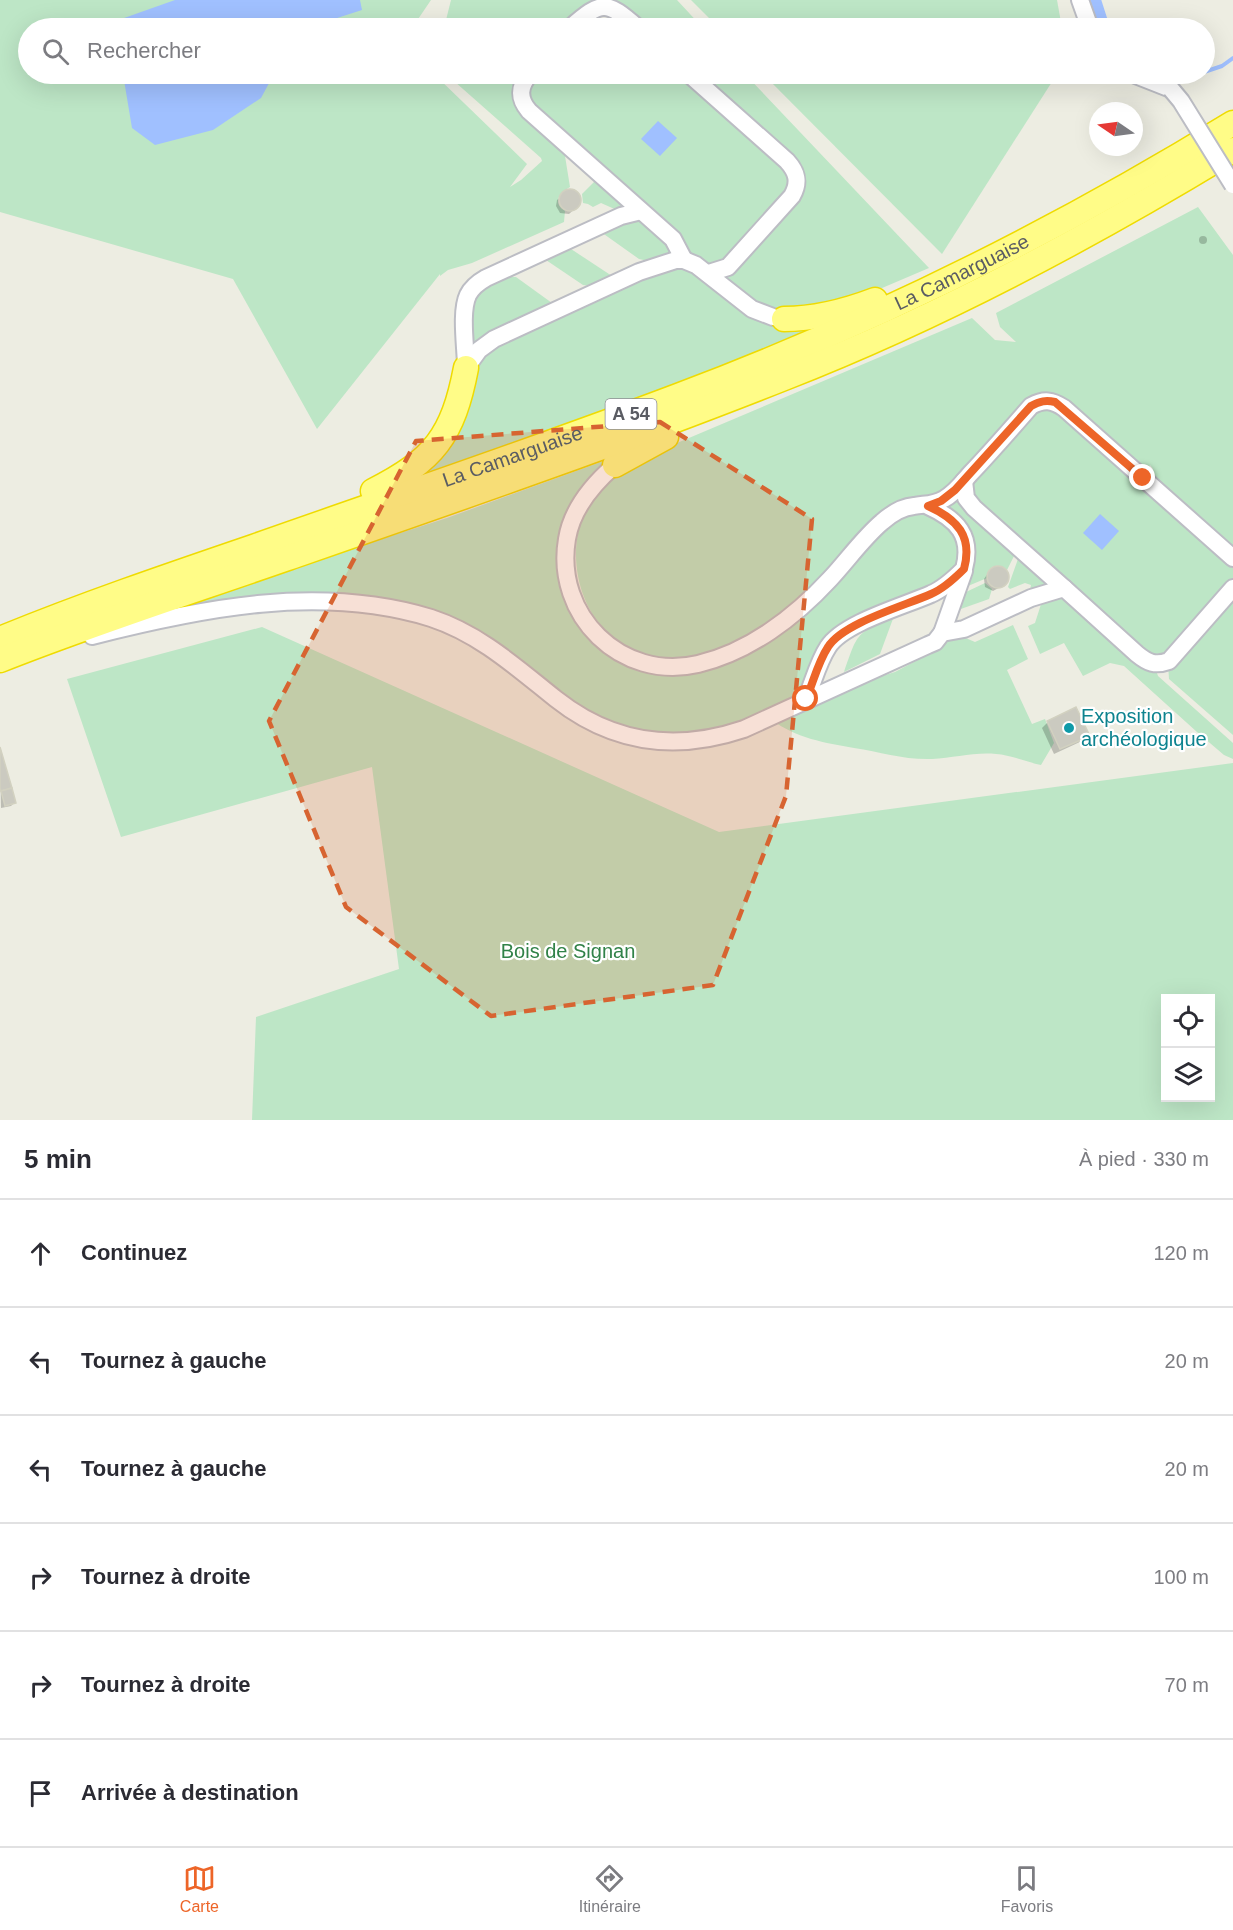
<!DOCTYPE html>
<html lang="fr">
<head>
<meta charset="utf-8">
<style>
  :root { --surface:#fff; --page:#f7f7f7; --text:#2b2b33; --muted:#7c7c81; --line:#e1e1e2; --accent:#ed6528 }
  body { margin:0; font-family:Helvetica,sans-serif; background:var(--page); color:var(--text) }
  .controls { position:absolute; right:18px; bottom:18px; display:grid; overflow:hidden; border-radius:0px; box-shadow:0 6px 24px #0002 }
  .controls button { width:54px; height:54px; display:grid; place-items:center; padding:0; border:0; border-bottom:2px solid var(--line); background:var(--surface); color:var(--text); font:30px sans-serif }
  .compass { position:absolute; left:1089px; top:102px; width:54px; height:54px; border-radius:50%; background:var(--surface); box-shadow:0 6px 24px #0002; rotate:283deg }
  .stop { position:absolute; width:18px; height:18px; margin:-14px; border:4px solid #ed6528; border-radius:50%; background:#fff }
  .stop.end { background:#ed6528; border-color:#fff; box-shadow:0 2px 6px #0008 }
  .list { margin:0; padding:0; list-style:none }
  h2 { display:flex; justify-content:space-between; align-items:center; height:78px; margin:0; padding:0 24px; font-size:26px }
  h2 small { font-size:20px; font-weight:400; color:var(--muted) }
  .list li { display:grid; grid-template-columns:39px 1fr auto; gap:18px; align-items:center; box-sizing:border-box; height:108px; padding:0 24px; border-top:2px solid var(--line) }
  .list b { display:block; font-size:22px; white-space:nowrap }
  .list em { font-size:20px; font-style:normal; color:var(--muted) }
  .icon { flex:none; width:33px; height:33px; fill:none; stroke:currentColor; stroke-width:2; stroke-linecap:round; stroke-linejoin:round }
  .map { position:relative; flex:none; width:1233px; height:1120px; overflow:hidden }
  .search { position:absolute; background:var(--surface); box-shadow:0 6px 24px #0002; left:18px; right:18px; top:18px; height:66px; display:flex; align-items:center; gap:15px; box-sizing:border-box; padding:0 21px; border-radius:33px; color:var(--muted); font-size:22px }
  .sheet { height:726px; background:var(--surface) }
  nav { display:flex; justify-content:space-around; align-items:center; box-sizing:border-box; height:84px; border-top:2px solid var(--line); background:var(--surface); font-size:16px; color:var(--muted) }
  nav a { display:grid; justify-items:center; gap:3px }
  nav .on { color:var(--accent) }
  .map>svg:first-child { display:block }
  .green { fill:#bde6c6; fill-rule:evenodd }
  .water { fill:#a0c0ff }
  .shadow { fill:#0003 }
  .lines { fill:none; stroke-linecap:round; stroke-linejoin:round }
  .stream { stroke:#a0c0ff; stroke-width:4 }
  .canal { stroke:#a0c0ff; stroke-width:12 }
  .building { fill:#cbcac0; stroke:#d2d1c0; stroke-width:1.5 }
  .minor-casing { stroke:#bcbdc4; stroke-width:20 }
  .highway-casing { stroke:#efdb00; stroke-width:27 }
  .minor { stroke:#fff; stroke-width:16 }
  .highway { stroke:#fffc87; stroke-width:24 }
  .minor-bridge-casing { stroke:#bcbdc4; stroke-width:20; stroke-linecap:butt }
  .minor-bridge { stroke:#fff; stroke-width:16 }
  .route { stroke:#ed6528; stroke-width:8 }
  .marked { fill:#d76431; fill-opacity:0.2; stroke:#d76431; stroke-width:4.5; stroke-dasharray:12 8; stroke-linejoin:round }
  .culture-dot { fill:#0f9aa8; stroke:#fff; stroke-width:2 }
  .labels { text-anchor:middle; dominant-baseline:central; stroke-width:4.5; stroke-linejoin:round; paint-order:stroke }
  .shield { fill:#fff; stroke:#8c8d92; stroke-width:1.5 }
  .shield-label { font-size:18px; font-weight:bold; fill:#5a5c63 }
  .street-label { font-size:20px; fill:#5a5c63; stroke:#fff }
  .culture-label { font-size:20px; fill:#0d838f; stroke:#fff; text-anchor:start }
  .park-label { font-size:20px; fill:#318248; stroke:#fff }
</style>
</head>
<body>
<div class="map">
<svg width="1233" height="1120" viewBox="0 0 1233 1120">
  <rect width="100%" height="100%" fill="#edede2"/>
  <g class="green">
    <path d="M0 0H431L412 28H28V74H434L527 164 510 187 521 180 542 161 541 158 446 74H526L519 86 568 151 565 156 570 187C559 193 552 203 565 211L564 222 472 263 448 270 440 276V274L317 429 233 279 0 212Z"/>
    <polygon points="451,0 677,0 703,28 643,28 612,2 567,28 444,28"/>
    <polygon points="691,0 1057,0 1062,28 719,28"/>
    <polygon points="535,74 675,74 776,163 779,160 788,169 791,187 725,265 712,267 684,250 527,103 529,80"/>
    <polygon points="694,74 745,74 929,268 868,294 782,311 754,302 719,276 801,187"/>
    <polygon points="763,74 1057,74 942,254"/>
    <polygon points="598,178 633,208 619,211 601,203 593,207 588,204 583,203 582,194"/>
    <path d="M1198 207 1233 255V554L1150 478 1153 469 1150 465 1146 475 1052 397C1028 420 1003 442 978 465 969 473 959 486 948 492 939 498 927 495 918 500 904 508 888 525 876 536 826 578 765 639 701 657 668 666 629 655 605 630 574 599 566 540 590 503 603 482 624 470 644 457L972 318 995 340 1016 342 1000 327 996 313Z"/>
    <path d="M643 218 677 250C663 257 654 263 639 259L601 232 605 229Z"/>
    <polygon points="563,248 571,249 612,276 590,286 583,285 543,258"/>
    <path d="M688 267 745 311 825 324C691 381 554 430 417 478L484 350 663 268Z"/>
    <polygon points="506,277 516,277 552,303 554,307 473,350 470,308 478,289"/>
    <polygon points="1051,405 1233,565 1233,582 1170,654 1153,658 970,496 970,479 1031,414"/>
    <polygon points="612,458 589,479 574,500 566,519 577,623 592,642 615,658 658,672 782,632 813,609 879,535 896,521 908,516 924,513 955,528 961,563 949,578 830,634 822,641 798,694 794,700 744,723 685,738 617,727 404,605 178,609 177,607 245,583 447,518"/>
    <path d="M961 491 998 541 1014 556 1007 570C998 562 987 566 987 578L968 586C981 538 974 538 942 504Z"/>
    <polygon points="1018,559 1030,570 1037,570 1055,585 1029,595 1031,585 1025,583 1010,589 1008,587"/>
    <polygon points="985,583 992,589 989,599 958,610 966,592"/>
    <polygon points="1233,593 1233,735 1169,679 1168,664"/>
    <polygon points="1061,594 1155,667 1158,676 1233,743 1233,759 1224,755 1197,732 1124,666 1110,663 1083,676 1064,643 1040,654 1028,626 1035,623 1043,598"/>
    <path d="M894 616 880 654 844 672C858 633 855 634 894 616Z"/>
    <path d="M1013 625 1028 659 1007 670 1032 724 1045 719 1054 743 1041 765C1026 762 1011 755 996 754 974 752 954 758 932 759 904 760 881 752 854 748 825 743 796 738 772 720L849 686 895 672 927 655 953 637 961 636 975 642Z"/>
    <path d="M262 627 719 832 1233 763V1120H252L256 1017 399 969 372 767 121 837 67 679ZM1166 999H1210V1098H1166Z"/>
  </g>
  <g class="water">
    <polygon points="175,0 360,0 362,10 306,28 111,28 110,23"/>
    <polygon points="123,74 274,74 261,98 213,130 155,145 132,128"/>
    <polygon points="658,121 677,138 660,156 641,139"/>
    <polygon points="1100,514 1119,531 1102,550 1083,533"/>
  </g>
  <g class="shadow">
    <polygon points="568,191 576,193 579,197 579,205 569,214 560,213 556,206 557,200"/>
    <circle cx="1203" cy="240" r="4"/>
    <polygon points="997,567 1003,568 1007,576 1004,585 993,591 985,587 984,579 991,569"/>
    <polygon points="1048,722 1088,735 1082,741 1054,754 1042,728"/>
    <polygon points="0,752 15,802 11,806 1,808"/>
  </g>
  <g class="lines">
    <g class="stream">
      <polyline points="1204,72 1222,66 1233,58"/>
      <polyline points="1194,75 1200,74"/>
    </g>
    <g class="canal">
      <polyline points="1095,0 1104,28"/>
      <polyline points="1165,74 1178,94"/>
    </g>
  </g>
  <g class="building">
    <circle cx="570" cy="200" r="11"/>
    <circle cx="998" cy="577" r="11"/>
    <polygon points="1076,707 1090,736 1060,749 1047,721"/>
    <polygon points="0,747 12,788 1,791 0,788"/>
    <polygon points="12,788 16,803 5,806 1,791"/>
  </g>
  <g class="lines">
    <defs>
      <g id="minor">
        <polyline points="1080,0 1090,28"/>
        <path d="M570 28C602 0 606 0 638 28"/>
        <path d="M530 74C519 86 518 98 529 111L673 239 684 260"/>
        <path d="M689 74 787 161C797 172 800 182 792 196L728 267 709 273"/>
        <polyline points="1133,74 1171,89"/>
        <polyline points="466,368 479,350 494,339 639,272 676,260 684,260 696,265 752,309 773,317 784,319"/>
        <path d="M466 368C466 348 460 312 468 295 472 287 479 282 486 278L621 216 641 211"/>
        <path d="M615 465C593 484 572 508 567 539 554 615 621 682 698 664 749 652 795 617 830 579 847 561 863 538 882 522 891 514 901 507 914 506 925 504 934 505 944 499 955 493 962 483 970 474 991 452 1011 429 1031 406 1044 399 1052 400 1064 408L1233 558"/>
        <polyline points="964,481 966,498 974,508 1064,588"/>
        <polyline points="942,633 964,571"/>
        <path d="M92 636C202 608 320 584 431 618 480 634 517 668 556 699 613 744 676 752 744 729L928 645 935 642 942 633 964 629 1031 598 1064 588 1137 654C1148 663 1155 666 1169 661L1233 588"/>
        <path d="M806 699C813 683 818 662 828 647 843 623 904 606 931 594 943 589 954 579 964 569 973 536 957 519 928 506"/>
      </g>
      <g id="highway">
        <path d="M784 319C816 319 846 311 875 300"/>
        <polyline points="615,465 666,437"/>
        <path d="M373 491C434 460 453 436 466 368"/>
        <path id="s1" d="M0 639C83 605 168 576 253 547 395 497 538 449 678 396 872 323 1057 231 1233 123"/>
        <path d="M0 660C93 623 190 592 285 559 452 501 620 443 784 378 940 317 1090 237 1233 150"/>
      </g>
    </defs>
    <use href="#minor" class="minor-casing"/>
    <use href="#highway" class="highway-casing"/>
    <use href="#minor" class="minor"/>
    <use href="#highway" class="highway"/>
    <defs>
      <polyline id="minor-bridge" points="1171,89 1181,101 1233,185"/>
    </defs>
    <use href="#minor-bridge" class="minor-bridge-casing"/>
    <use href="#minor-bridge" class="minor-bridge"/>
  </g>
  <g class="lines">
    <path class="route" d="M806 699C813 683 818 662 828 647 843 623 904 606 931 594 943 589 954 579 964 569 973 536 957 519 928 506L941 501 955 490 1031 406C1040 401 1046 400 1055 402L1143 478"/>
  </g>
  <path class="marked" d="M660 422 812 519 786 796 713 985 491 1016 346 907 269 721 416 441Z"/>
  <circle class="culture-dot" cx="1069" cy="728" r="6"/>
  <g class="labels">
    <rect class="shield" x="605.5" y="399" width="51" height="30" rx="4.5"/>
    <g class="shield-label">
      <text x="631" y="414">A 54</text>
    </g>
    <g class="street-label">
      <text stroke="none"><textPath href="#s1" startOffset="1030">La Camarguaise</textPath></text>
      <text stroke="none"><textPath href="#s1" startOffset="544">La Camarguaise</textPath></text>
    </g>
    <g class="culture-label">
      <text x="1081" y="716">Exposition<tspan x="1081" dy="23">archéologique</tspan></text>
    </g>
    <g class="park-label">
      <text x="568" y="951">Bois de Signan</text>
    </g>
  </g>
</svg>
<div class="controls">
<button><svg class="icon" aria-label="locate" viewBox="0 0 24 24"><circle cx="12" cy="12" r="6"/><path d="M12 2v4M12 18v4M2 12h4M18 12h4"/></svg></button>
<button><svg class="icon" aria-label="layers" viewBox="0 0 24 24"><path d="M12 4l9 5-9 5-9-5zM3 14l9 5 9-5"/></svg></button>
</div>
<svg class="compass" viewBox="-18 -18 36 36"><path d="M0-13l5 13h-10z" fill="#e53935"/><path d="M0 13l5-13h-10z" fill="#7c7c81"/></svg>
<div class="stop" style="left:806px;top:699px"></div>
<div class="stop end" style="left:1143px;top:478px"></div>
<div class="search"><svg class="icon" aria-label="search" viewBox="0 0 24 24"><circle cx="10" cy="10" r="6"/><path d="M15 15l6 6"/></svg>Rechercher</div>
</div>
<section class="sheet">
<h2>5 min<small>À pied · 330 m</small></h2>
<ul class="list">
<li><svg class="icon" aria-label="ahead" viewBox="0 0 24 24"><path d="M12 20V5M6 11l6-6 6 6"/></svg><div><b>Continuez</b></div><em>120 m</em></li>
<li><svg class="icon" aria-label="left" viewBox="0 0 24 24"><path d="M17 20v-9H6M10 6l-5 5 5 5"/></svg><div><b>Tournez à gauche</b></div><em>20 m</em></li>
<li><svg class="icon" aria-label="left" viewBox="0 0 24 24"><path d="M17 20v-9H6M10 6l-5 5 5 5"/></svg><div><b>Tournez à gauche</b></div><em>20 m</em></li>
<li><svg class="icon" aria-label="right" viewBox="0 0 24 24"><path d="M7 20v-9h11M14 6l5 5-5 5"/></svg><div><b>Tournez à droite</b></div><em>100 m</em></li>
<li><svg class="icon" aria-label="right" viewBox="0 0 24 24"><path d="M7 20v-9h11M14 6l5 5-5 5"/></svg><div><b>Tournez à droite</b></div><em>70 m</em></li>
<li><svg class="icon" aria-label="arrive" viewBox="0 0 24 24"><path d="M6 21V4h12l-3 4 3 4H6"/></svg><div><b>Arrivée à destination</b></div></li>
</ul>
</section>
<nav>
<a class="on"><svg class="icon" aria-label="map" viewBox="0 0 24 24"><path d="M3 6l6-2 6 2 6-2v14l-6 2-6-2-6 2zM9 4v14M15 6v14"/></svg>Carte</a>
<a><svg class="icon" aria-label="directions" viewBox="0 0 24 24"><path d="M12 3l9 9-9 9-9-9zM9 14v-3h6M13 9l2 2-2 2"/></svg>Itinéraire</a>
<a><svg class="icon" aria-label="saved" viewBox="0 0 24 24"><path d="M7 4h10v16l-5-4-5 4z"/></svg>Favoris</a>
</nav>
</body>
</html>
